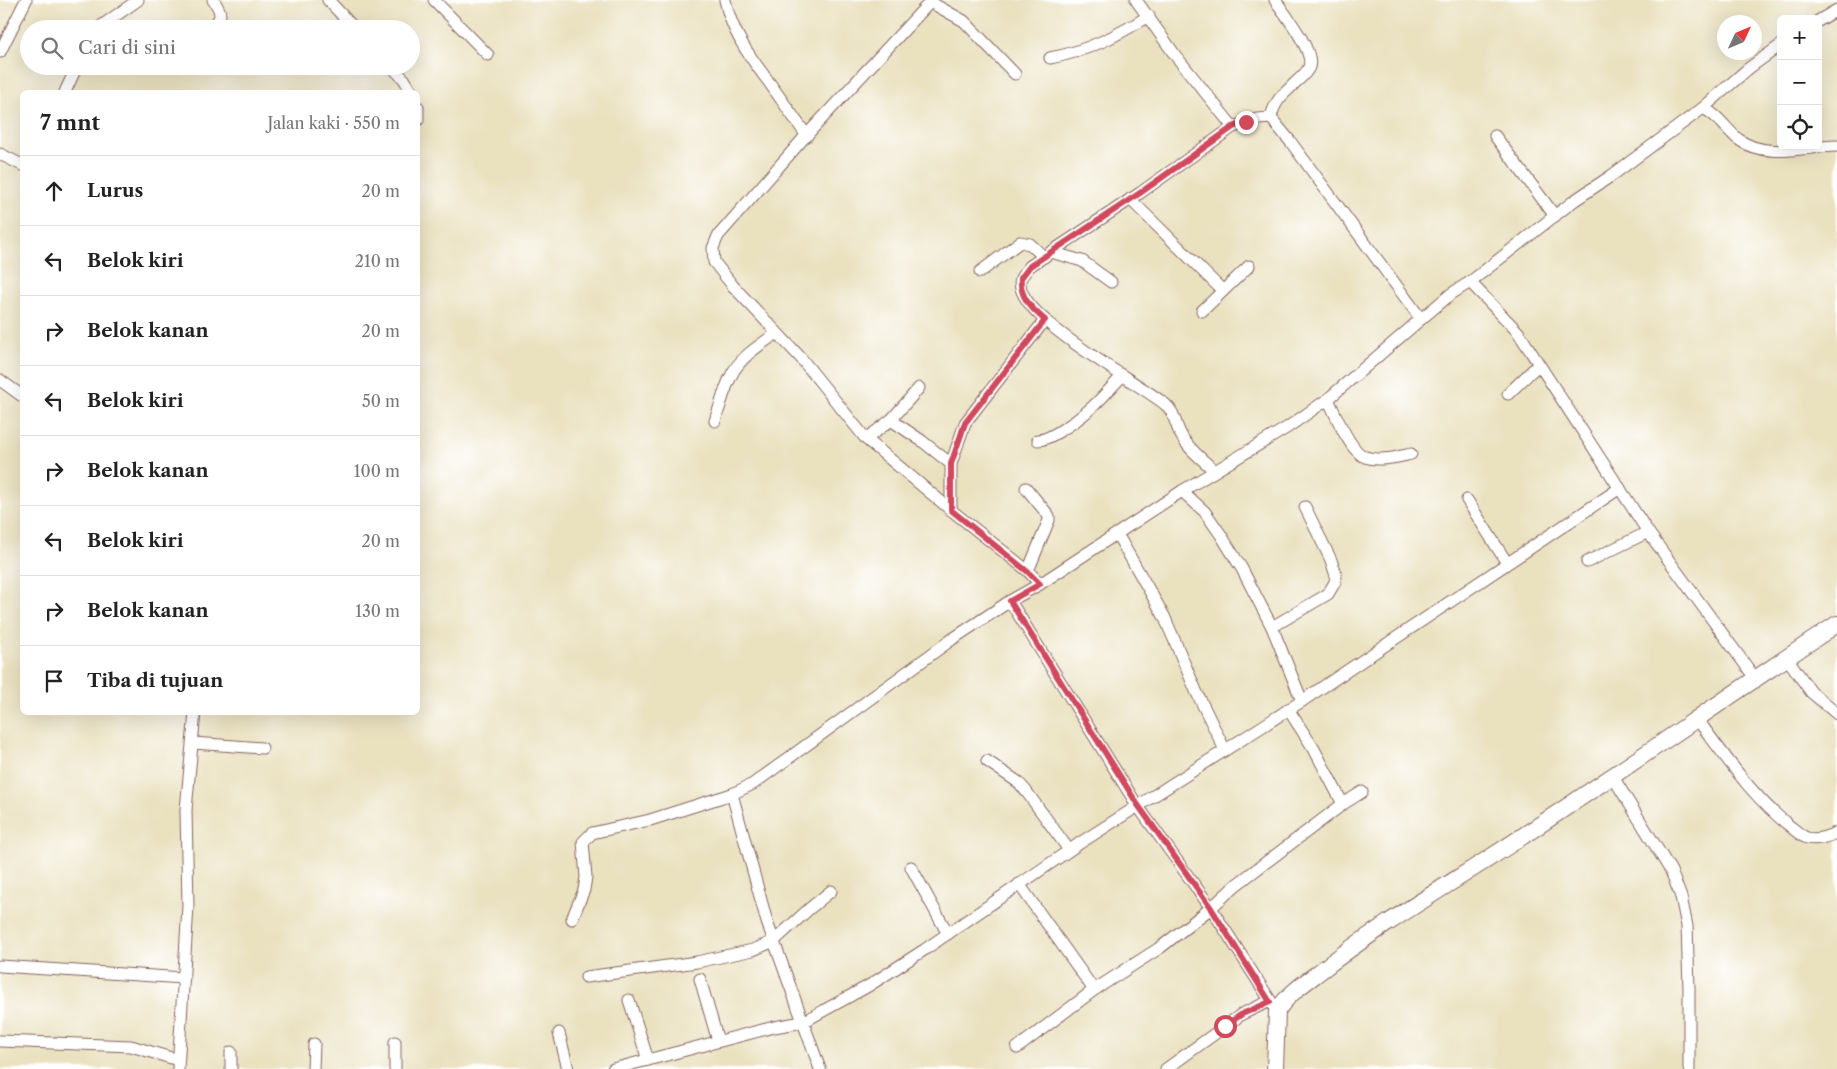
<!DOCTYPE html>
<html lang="id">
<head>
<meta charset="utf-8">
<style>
  :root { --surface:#fff; --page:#f2f2f2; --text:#222; --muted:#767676; --line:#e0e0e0 }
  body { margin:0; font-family:"Libre Caslon Text",serif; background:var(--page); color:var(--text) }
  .controls { position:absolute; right:15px; top:15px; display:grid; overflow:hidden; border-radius:8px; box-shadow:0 5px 20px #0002 }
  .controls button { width:45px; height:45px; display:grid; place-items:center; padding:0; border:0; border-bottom:1px solid var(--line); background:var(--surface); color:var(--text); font:25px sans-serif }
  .compass { position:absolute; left:1717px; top:15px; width:45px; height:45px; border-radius:50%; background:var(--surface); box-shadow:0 5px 20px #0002; rotate:46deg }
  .stop { position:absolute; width:15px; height:15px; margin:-11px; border:4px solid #d1495b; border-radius:50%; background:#fff }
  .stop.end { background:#d1495b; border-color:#fff; box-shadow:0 1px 5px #0008 }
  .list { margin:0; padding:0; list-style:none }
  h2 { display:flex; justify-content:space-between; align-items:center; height:65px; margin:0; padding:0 20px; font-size:21px }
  h2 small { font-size:16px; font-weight:400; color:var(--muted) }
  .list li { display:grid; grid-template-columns:32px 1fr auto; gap:15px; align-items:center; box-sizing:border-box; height:70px; padding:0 20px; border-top:1px solid var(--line) }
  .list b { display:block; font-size:19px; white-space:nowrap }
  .list em { font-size:16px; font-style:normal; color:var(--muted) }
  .icon { flex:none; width:28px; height:28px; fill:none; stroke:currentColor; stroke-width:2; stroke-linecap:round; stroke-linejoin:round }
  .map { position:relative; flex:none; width:1837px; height:1069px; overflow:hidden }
  .search { position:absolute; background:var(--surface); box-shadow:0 5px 20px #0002; left:20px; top:20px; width:400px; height:55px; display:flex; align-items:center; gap:12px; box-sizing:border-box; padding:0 18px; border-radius:28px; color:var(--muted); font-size:19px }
  .panel { position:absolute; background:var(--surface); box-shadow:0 5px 20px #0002; left:20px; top:90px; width:400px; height:625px; border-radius:8px }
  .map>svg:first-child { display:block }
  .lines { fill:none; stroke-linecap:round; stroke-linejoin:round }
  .street-casing { stroke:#82635f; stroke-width:13 }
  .secondary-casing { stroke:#82635f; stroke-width:18 }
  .street { stroke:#fff; stroke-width:11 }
  .secondary { stroke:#fff; stroke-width:16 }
  .route { stroke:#d1495b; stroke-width:6 }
</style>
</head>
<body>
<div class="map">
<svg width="1837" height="1069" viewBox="0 0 1837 1069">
  <rect width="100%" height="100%" fill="#fff"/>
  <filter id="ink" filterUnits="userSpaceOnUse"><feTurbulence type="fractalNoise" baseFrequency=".02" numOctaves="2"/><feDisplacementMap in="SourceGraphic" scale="10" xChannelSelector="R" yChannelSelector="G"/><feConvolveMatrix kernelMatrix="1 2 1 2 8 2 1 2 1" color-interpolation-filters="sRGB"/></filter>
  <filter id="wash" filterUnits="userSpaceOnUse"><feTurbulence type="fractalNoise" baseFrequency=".0096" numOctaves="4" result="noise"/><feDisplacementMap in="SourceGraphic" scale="20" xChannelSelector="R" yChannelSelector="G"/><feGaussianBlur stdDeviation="1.12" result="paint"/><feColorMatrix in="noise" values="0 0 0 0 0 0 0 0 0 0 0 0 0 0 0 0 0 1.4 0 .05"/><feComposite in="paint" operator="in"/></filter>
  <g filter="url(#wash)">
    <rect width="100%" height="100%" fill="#eae1bf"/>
  </g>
  <g filter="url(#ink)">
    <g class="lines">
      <defs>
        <g id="street">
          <polyline points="328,0 355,29"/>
          <polyline points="434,0 488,55"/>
          <path d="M725 0C732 34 751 58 771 85 783 102 795 119 807 136"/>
          <polyline points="932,0 803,139 718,236 713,248 714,262 733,286 800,357 866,439 951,510 1028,571 1040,584"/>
          <polyline points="1136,0 1175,55 1233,127 1257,119 1271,118 1290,141 1421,319 1451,294 1470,282 1518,332 1648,532 1755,678"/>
          <polyline points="930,2 964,21 1015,74"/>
          <polyline points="1818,21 1837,10"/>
          <polyline points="97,29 138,0"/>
          <path d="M207 29C222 20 224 14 213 0"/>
          <polyline points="0,52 26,0"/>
          <path d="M1050 58C1088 51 1116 36 1149 16"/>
          <polyline points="391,66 404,79 412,92"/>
          <polyline points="65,92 77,66"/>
          <polyline points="418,107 418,120"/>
          <path d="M1703 108C1718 115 1726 129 1738 139 1765 160 1806 146 1837 146"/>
          <path d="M1271 118C1274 103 1280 97 1291 87 1296 81 1306 75 1309 67 1315 51 1284 13 1275 0"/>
          <polyline points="1495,136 1555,216"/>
          <polyline points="0,154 22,165"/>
          <polyline points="1130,199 1223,291"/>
          <polyline points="1051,252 1082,261 1111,282"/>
          <polyline points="980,272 1020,242 1030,244 1044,257"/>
          <polyline points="1470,282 1575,200 1611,176 1703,108 1749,68 1781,45"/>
          <polyline points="1202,311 1249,266"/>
          <polyline points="0,380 22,396"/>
          <polyline points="1508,394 1538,365"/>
          <path d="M1328 399C1335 413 1350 452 1365 457 1379 462 1397 457 1411 454"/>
          <polyline points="891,420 919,388"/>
          <path d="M715 421C720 406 724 390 731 376 740 357 760 345 777 333"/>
          <polyline points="866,439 891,420 922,441 951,464 951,510"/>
          <path d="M1038 440C1046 440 1053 435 1060 431 1085 417 1102 398 1122 376"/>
          <polyline points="951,464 965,423 1045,320"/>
          <path d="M1215 471C1204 461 1188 449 1181 435 1175 425 1175 412 1166 405 1142 384 1008 314 1021 278 1023 274 1028 269 1030 266L1140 193 1233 127"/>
          <polyline points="1026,488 1049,516 1049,520 1028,571"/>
          <polyline points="1182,491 1205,512 1221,535 1242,569 1272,627 1302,701"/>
          <polyline points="1467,500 1507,563"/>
          <polyline points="1117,534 1164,616 1197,693 1225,750"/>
          <polyline points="1587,562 1648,532"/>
          <polyline points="1010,601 1137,805 1211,908 1277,1011"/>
          <polyline points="1272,627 1328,594 1335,582 1336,576 1331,560 1305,507"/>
          <polyline points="1787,658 1811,692 1837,714"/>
          <polyline points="1288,709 1314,749 1343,804 1362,792"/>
          <path d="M1697 719C1726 757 1753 798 1791 827 1796 831 1801 836 1807 838 1817 840 1829 837 1837 832"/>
          <polyline points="193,743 262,748"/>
          <polyline points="987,761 1018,782 1026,791 1069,850"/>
          <polyline points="1613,777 1671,871 1681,897 1687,926 1689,989 1689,1069"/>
          <polyline points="732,794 767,922 820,1069"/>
          <polyline points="911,867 948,934"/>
          <polyline points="1019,884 1094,990"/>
          <polyline points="572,919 584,890 586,877 583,842 592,833 650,820 732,794 753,784 951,640 1010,601 1040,584 1182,491 1288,427 1328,399 1421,319"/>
          <polyline points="0,966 184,978"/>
          <polyline points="586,977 697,962 753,950 774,941 809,909 831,891"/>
          <polyline points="700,979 718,1041"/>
          <polyline points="629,1000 648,1060"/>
          <polyline points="559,1033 568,1069"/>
          <polyline points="0,1041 131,1046 178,1060"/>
          <polyline points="395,1042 395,1069"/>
          <polyline points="1017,1048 1094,990 1161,947 1211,908 1236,885 1343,804"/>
          <polyline points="231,1052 231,1069"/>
          <polyline points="178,1069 188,906 186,810 195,712"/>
          <polyline points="313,1069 314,1044"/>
          <polyline points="613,1069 774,1027 803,1022 870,985 924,950 1080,843 1302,701 1620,488"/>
          <polyline points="1166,1069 1242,1014 1270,1001"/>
        </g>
        <path id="secondary" d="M1275 1069 1277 1011C1287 995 1303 984 1318 973 1373 930 1433 894 1491 857 1608 781 1721 701 1837 624"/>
      </defs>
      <use href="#street" class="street-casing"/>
      <use href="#secondary" class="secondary-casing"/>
      <use href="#street" class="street"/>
      <use href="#secondary" class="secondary"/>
    </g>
  </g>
  <g class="lines" filter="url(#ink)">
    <path class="route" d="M1225 1026 1242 1014 1270 1002 1211 908 1138 805 1010 601 1040 584 1028 572 951 510V464L965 423 1045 320C1032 309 1019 297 1021 278L1030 266 1140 193 1233 127 1246 122"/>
  </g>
</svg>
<div class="controls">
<button>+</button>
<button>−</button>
<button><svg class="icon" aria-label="locate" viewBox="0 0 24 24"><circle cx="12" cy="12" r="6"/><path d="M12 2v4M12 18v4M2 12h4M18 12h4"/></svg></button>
</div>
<svg class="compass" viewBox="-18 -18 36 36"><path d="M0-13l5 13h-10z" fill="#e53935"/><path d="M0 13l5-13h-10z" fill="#767676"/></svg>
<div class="stop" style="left:1225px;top:1026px"></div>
<div class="stop end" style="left:1246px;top:122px"></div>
<div class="search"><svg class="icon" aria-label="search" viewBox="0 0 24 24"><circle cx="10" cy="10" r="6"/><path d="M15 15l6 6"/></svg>Cari di sini</div>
<section class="panel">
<h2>7 mnt<small>Jalan kaki · 550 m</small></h2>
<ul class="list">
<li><svg class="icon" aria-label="ahead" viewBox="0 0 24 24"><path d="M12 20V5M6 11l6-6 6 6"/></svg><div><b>Lurus</b></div><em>20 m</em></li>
<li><svg class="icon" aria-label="left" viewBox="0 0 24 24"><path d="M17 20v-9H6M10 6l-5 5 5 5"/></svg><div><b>Belok kiri</b></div><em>210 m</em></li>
<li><svg class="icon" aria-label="right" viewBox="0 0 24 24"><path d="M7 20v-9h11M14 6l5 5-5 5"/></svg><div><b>Belok kanan</b></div><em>20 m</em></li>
<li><svg class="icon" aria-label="left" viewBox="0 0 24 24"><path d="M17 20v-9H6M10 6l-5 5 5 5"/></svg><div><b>Belok kiri</b></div><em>50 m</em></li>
<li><svg class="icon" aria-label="right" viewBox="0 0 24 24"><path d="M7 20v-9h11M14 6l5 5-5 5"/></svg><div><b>Belok kanan</b></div><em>100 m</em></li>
<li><svg class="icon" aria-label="left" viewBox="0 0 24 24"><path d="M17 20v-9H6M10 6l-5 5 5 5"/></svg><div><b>Belok kiri</b></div><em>20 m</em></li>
<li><svg class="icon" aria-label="right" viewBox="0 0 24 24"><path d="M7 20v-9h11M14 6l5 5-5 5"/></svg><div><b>Belok kanan</b></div><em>130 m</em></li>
<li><svg class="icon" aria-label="arrive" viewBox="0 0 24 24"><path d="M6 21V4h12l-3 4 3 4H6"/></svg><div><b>Tiba di tujuan</b></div></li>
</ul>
</section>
</div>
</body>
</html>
